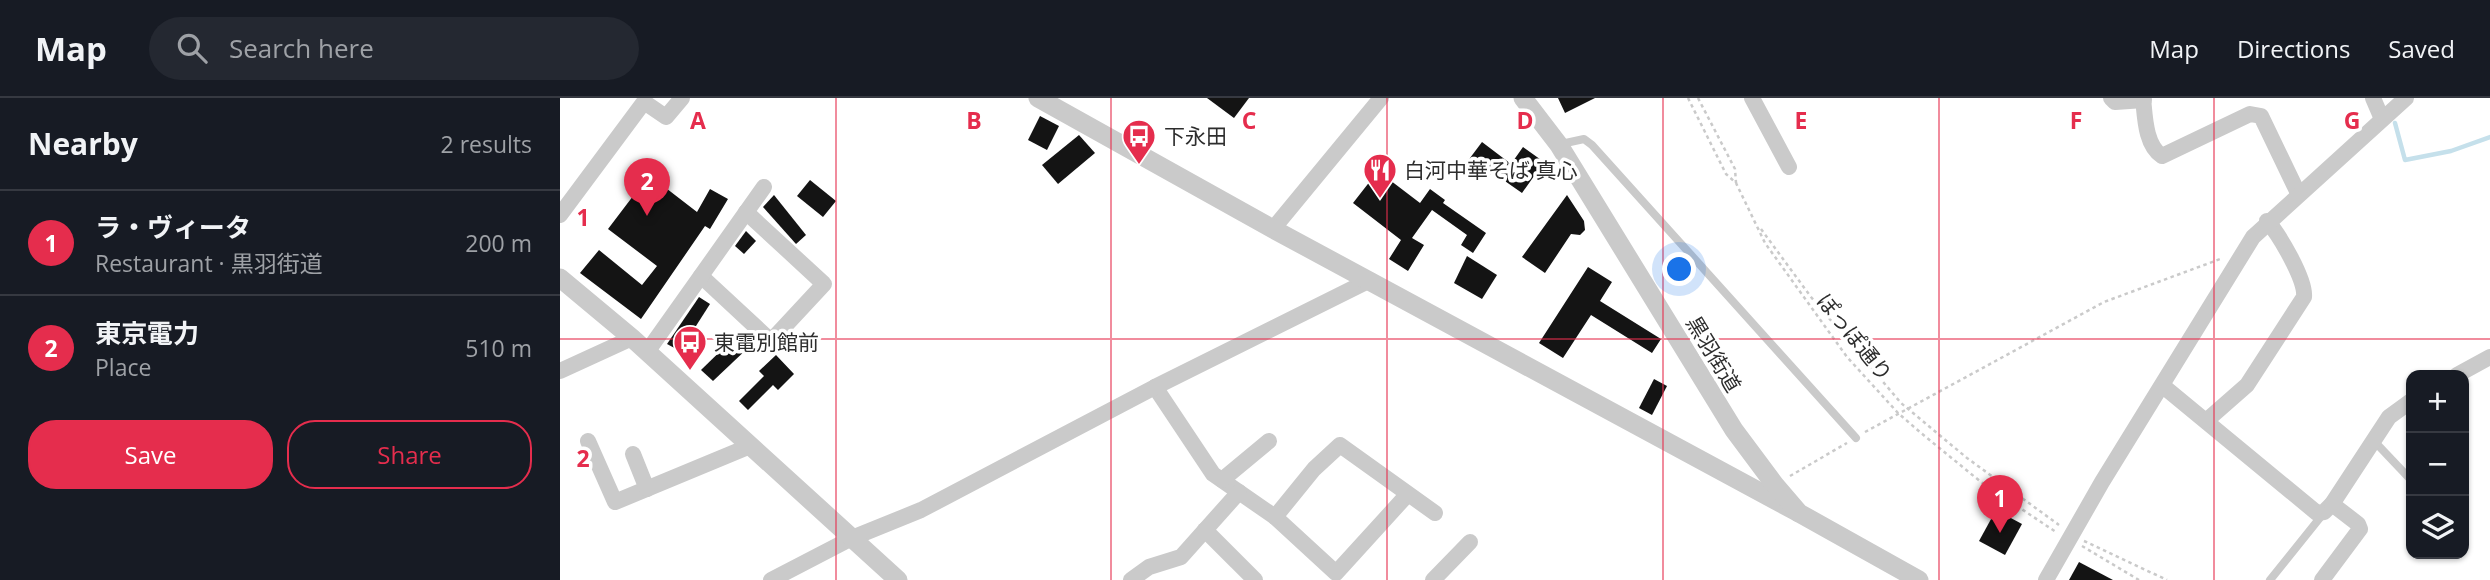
<!DOCTYPE html>
<html lang="en">
<head>
<meta charset="utf-8">
<style>
  :root { --surface:#171b24; --page:#242831; --text:#f1f3f6; --muted:#9ea1a6; --line:#363941; --accent:#e52d4d }
  body { margin:0; font-family:"Open Sans","Noto Sans JP",sans-serif; background:var(--page); color:var(--text) }
  .controls { position:absolute; right:21px; bottom:21px; display:grid; overflow:hidden; border-radius:14px; box-shadow:0 2px 5px #0004 }
  .controls button { width:63px; height:63px; display:grid; place-items:center; padding:0; border:0; border-bottom:2px solid var(--line); background:var(--surface); color:var(--text); font:35px sans-serif }
  .you { position:absolute; left:1120px; top:172px; width:24px; height:24px; margin:-18px; border:5px solid #fff; border-radius:50%; background:#1a73e8; box-shadow:0 0 0 10px #1a73e833 }
  .badge { display:grid; place-items:center; width:46px; height:46px; border-radius:50%; background:var(--accent); color:#fff; font-size:23px; font-weight:700 }
  .pin { position:absolute; translate:-50% -58px; filter:drop-shadow(0 2px 4px #0008) }
  .pin::after { content:''; position:absolute; top:37px; width:24px; height:21px; background:inherit; clip-path:polygon(0 0,100% 0,50% 100%) }
  .list { margin:0; padding:0; list-style:none }
  h2 { display:flex; justify-content:space-between; align-items:center; height:91px; margin:0; padding:0 28px; font-size:30px }
  h2 small { font-size:23px; font-weight:400; color:var(--muted) }
  .list li { display:grid; grid-template-columns:46px 1fr auto; gap:21px; align-items:center; box-sizing:border-box; height:105px; padding:0 28px; border-top:2px solid var(--line) }
  .list b { display:block; font-size:26px; white-space:nowrap }
  .list p { margin:0; font-size:23px; white-space:nowrap; color:var(--muted) }
  .list em { font-size:23px; font-style:normal; color:var(--muted) }
  .actions { display:flex; gap:14px; padding:21px 28px }
  .actions a { flex:1; padding:16px 0; border:2px solid var(--accent); border-radius:28px; text-align:center; font-size:24px; color:var(--accent) }
  .actions .main { background:var(--accent); color:#fff }
  .icon { flex:none; width:38px; height:38px; fill:none; stroke:currentColor; stroke-width:2; stroke-linecap:round; stroke-linejoin:round }
  .map { position:relative; flex:none; width:1930px; height:482px; overflow:hidden }
  header { display:flex; align-items:center; gap:42px; box-sizing:border-box; height:98px; padding:0 35px; background:var(--surface); border-bottom:2px solid var(--line) }
  header strong { font-size:33px }
  nav { display:flex; gap:38px; margin-inline-start:auto; font-size:24px }
  .search { width:490px; height:63px; background:var(--page); display:flex; align-items:center; gap:18px; box-sizing:border-box; padding:0 24px; border-radius:38px; color:var(--muted); font-size:26px }
  main { display:flex }
  aside { flex:1; background:var(--surface) }
  .map>svg:first-child { display:block }
  .lines { fill:none; stroke-linecap:round; stroke-linejoin:round }
  .stream { stroke:#c5e0eb; stroke-width:4.5 }
  .building { fill:#141414 }
  .path { stroke:#cacaca; stroke-width:2.5; stroke-dasharray:3.5 3.5; stroke-linecap:butt }
  .service { stroke:#cacaca; stroke-width:8 }
  .minor { stroke:#cacaca; stroke-width:16 }
  .tertiary { stroke:#cacaca; stroke-width:19 }
  .grid { fill:none; stroke:#e52d4d; stroke-width:2; stroke-opacity:0.55 }
  .labels { text-anchor:middle; dominant-baseline:central; stroke-width:7; stroke-linejoin:round; paint-order:stroke }
  .poi-label { font-size:21px; fill:#2d2d2d; stroke:#fff; text-anchor:start }
  .street-label { font-size:21px; fill:#2d2d2d; stroke:#fff }
  .grid-label { font-size:23px; text-anchor:middle; font-weight:bold; fill:#e52d4d; stroke:#fff; stroke-width:7; stroke-linejoin:round; paint-order:stroke }
</style>
</head>
<body>
<header>
<strong>Map</strong>
<div class="search"><svg class="icon" aria-label="search" viewBox="0 0 24 24"><circle cx="10" cy="10" r="6"/><path d="M15 15l6 6"/></svg>Search here</div>
<nav><a>Map</a><a>Directions</a><a>Saved</a></nav>
</header>
<main>
<aside>
<h2>Nearby<small>2 results</small></h2>
<ul class="list">
<li><span class="badge">1</span><div><b>ラ・ヴィータ</b><p>Restaurant · 黒羽街道</p></div><em>200 m</em></li>
<li><span class="badge">2</span><div><b>東京電力</b><p>Place</p></div><em>510 m</em></li>
</ul>
<div class="actions"><a class="main">Save</a><a>Share</a></div>
</aside>
<div class="map">
<svg width="1930" height="482" viewBox="0 0 1930 482">
  <rect width="100%" height="100%" fill="#fff"/>
  <g class="lines">
    <polyline class="stream" points="1835,25 1845,62 1891,53 1930,39"/>
  </g>
  <g class="building">
    <polygon points="647,0 689,0 674,20"/>
    <polygon points="998,0 1035,0 1005,15"/>
    <polygon points="480,18 499,28 487,52 468,42"/>
    <polygon points="519,37 535,55 498,86 482,67"/>
    <polygon points="922,44 951,66 963,49 984,64 962,95 932,74 928,80 907,64"/>
    <polygon points="818,73 860,105 870,91 885,102 883,105 926,135 913,155 901,147 907,137 872,112 852,140 864,147 848,173 829,161 841,142 793,105"/>
    <polygon points="89,77 137,114 150,91 168,101 150,131 145,128 81,221 20,175 39,152 82,187 97,168 48,131"/>
    <polygon points="250,82 276,103 263,119 237,98"/>
    <polygon points="214,97 246,137 236,146 203,109"/>
    <polygon points="1007,97 1024,123 1025,132 1020,137 1011,136 985,175 962,159"/>
    <polygon points="186,133 196,143 184,156 175,148"/>
    <polygon points="907,158 937,177 922,201 894,185"/>
    <polygon points="1028,169 1052,184 1040,203 1101,241 1092,255 1031,217 1003,260 979,245"/>
    <polygon points="139,199 150,206 120,253 107,246"/>
    <polygon points="179,235 190,248 153,283 141,272"/>
    <polygon points="216,257 234,276 218,292 213,287 188,312 179,303 204,278 199,273"/>
    <polygon points="1094,281 1107,288 1092,317 1079,310"/>
    <polygon points="1436,412 1462,426 1445,457 1419,443"/>
    <polygon points="1519,464 1553,482 1509,482"/>
  </g>
  <g class="lines">
    <g class="path">
      <polyline points="1128,0 1166,76 1176,85 1205,145 1287,259 1338,315 1361,335 1421,384 1496,434"/>
      <polyline points="1138,0 1175,71 1176,85"/>
      <polyline points="1201,131 1251,199 1341,305 1407,360 1499,427"/>
      <polyline points="1305,334 1544,204 1663,160"/>
      <polyline points="1230,378 1287,345"/>
      <polyline points="1524,443 1607,482"/>
      <polyline points="1522,448 1579,482"/>
    </g>
    <g class="service">
      <polyline points="1001,46 1024,41 1032,47 1296,340"/>
      <polyline points="1815,344 1851,382"/>
      <polyline points="1710,482 1763,416"/>
    </g>
    <g class="minor">
      <polyline points="1192,0 1229,69"/>
      <polyline points="1551,0 1555,4 1584,2"/>
      <path d="M1583 0C1585 18 1585 47 1602 58L1690 16 1701 18 1738 95"/>
      <polyline points="1813,0 1822,21"/>
      <polyline points="0,117 84,4 106,19 122,0"/>
      <polyline points="713,131 821,0"/>
      <polyline points="141,178 211,243 264,186 186,114"/>
      <polyline points="87,254 204,89"/>
      <polyline points="0,273 72,240"/>
      <polyline points="1897,277 1930,259"/>
      <polyline points="1603,288 1757,415 1764,414 1772,406 1829,319 1851,303"/>
      <polyline points="595,289 653,376 715,419 776,475 847,397"/>
      <path d="M1646 323 1687 287 1744 199C1746 182 1719 136 1707 123"/>
      <polyline points="28,343 55,404 190,348"/>
      <polyline points="73,356 87,391"/>
      <polyline points="662,382 709,343"/>
      <polyline points="715,419 754,371 780,347 875,415"/>
      <polyline points="645,432 695,482"/>
      <polyline points="211,482 292,440 361,412 595,289 810,182"/>
      <polyline points="571,482 589,469 621,459 679,394"/>
      <polyline points="873,482 910,444"/>
      <polyline points="1486,482 1542,384 1693,139 1846,0"/>
      <polyline points="1762,482 1800,431 1798,426 1772,406"/>
    </g>
    <g class="tertiary">
      <polyline points="478,0 713,131 1239,415"/>
      <polyline points="963,0 999,47 1174,332 1215,387 1239,415 1359,482"/>
      <polyline points="0,180 72,240 338,482"/>
    </g>
  </g>
  <path class="grid" d="M276 0V482M551 0V482M827 0V482M1103 0V482M1379 0V482M1654 0V482M0 241H1930"/>
  <defs>
    <symbol id="bus-pin" viewBox="-11 -11 22 30"><path d="M0 17L-7.5 6A9.5 9.5 0 1 1 7.5 6Z" fill="#e52d4d" stroke="#fff"/><path d="M-5-6H5V4H4V6H2V4H-2V6H-4V4H-5ZM-3.5-4V0h7V-4ZM-3.5 1.2v1.5H-2V1.2ZM2 1.2v1.5H3.5V1.2Z" fill="#fff"/></symbol>
    <symbol id="restaurant-pin" viewBox="-11 -11 22 30"><path d="M0 17L-7.5 6A9.5 9.5 0 1 1 7.5 6Z" fill="#e52d4d" stroke="#fff"/><path d="M-5-6h1v4h1v-4h1v4h1v-4h1v5L-1.5 .5V6h-2V.5L-5-1ZM5-6V6H3V1.5H1.5Q1.5-4 5-6Z" fill="#fff"/></symbol>
  </defs>
  <g fill-rule="evenodd">
    <use href="#bus-pin" x="560" y="19" width="38" height="52"/>
    <use href="#restaurant-pin" x="801" y="53" width="38" height="52"/>
    <use href="#bus-pin" x="111" y="225" width="38" height="52"/>
  </g>
  <g class="labels">
    <g class="poi-label">
      <text x="604" y="38">下永田</text>
      <text x="844" y="72">白河中華そば 真心</text>
      <text x="154" y="244">東電別館前</text>
    </g>
    <g class="street-label">
      <text transform="translate(1295 239) rotate(51)">ぽっぽ通り</text>
      <text transform="translate(1154 256) rotate(59)">黒羽街道</text>
    </g>
  </g>
  <g class="grid-label">
    <text x="138" y="31">A</text>
    <text x="414" y="31">B</text>
    <text x="689" y="31">C</text>
    <text x="965" y="31">D</text>
    <text x="1241" y="31">E</text>
    <text x="1516" y="31">F</text>
    <text x="1792" y="31">G</text>
    <text x="23" y="128">1</text>
    <text x="23" y="369">2</text>
  </g>
</svg>
<div class="controls">
<button>+</button>
<button>−</button>
<button><svg class="icon" aria-label="layers" viewBox="0 0 24 24"><path d="M12 4l9 5-9 5-9-5zM3 14l9 5 9-5"/></svg></button>
</div>
<div class="you"></div>
<div class="pin badge" style="left:1440px;top:435px">1</div>
<div class="pin badge" style="left:87px;top:118px">2</div>
</div>
</main>
</body>
</html>
